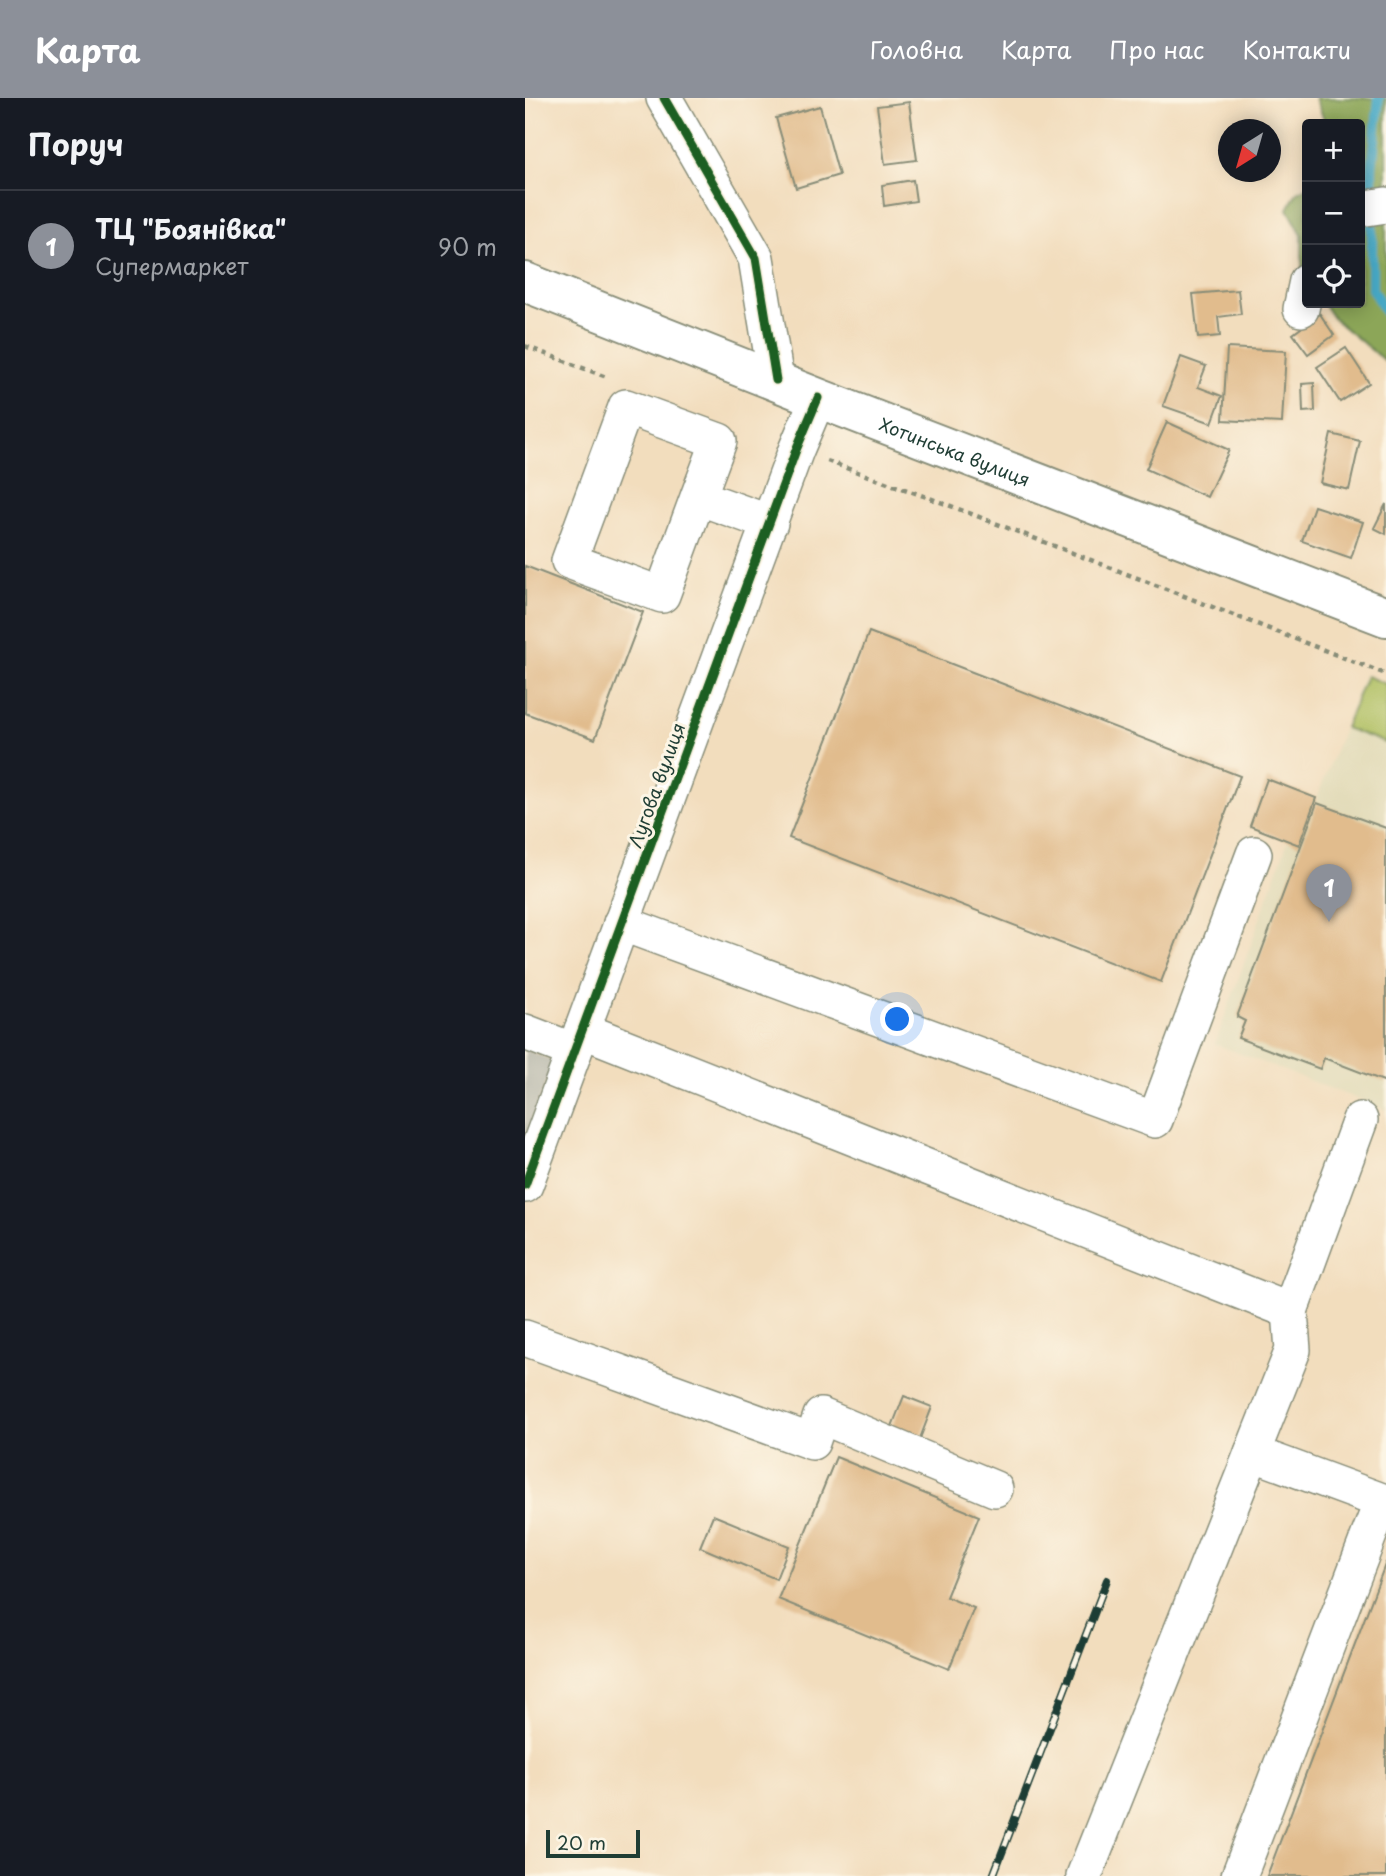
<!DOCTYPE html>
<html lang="uk">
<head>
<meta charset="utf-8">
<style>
  :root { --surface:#171b24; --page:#20242c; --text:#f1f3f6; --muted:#9ea1a6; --line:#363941; --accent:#8c9099 }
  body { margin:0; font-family:"Playpen Sans",sans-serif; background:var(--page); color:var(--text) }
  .controls { position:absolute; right:21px; top:21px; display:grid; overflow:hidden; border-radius:7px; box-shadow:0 4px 18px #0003 }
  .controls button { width:63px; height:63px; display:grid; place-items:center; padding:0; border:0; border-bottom:2px solid var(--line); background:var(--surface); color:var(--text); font:35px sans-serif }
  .compass { position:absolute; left:693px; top:21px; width:63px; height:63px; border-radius:50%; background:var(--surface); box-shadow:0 4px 18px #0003; rotate:217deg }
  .scale { position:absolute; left:21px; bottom:18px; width:94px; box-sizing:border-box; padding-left:7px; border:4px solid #1f3d34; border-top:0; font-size:19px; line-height:24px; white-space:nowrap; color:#1f3d34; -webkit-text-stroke:5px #fcf5e5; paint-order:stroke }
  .you { position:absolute; left:373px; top:922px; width:24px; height:24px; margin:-18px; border:5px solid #fff; border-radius:50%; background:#1a73e8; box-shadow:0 0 0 10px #1a73e833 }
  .badge { display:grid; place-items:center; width:46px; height:46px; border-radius:50%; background:var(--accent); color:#fff; font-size:23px; font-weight:700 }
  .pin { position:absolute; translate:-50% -58px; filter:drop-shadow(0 2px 4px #0008) }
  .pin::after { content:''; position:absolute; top:37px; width:24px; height:21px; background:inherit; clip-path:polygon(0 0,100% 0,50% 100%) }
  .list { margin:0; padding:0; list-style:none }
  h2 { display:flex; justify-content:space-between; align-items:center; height:91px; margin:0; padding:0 28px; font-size:30px }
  h2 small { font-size:23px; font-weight:400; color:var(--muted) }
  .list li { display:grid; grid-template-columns:46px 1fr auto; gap:21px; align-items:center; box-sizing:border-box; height:112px; padding:0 28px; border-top:2px solid var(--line) }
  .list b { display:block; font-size:26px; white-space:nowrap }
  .list p { margin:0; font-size:23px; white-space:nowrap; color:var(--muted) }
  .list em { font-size:23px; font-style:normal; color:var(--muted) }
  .icon { flex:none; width:38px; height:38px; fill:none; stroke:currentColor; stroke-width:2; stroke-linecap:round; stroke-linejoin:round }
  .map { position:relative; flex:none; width:861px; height:1778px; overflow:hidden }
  header { display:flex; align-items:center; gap:42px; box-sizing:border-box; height:98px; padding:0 35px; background:var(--accent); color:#fff }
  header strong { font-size:33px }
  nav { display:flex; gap:38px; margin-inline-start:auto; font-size:24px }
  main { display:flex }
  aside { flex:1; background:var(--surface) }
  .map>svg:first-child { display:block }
  .built { fill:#e3dcba }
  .industrial { fill:#c6c5b8 }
  .green { fill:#b0c063; stroke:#687e4c; stroke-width:2 }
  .forest { fill:#8ca659; stroke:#567246; stroke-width:2 }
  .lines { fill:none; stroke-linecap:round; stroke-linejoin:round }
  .stream { stroke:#46a8c5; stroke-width:10 }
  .building { fill:#e1bc8d }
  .minor-casing { stroke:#888d78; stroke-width:38 }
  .highway-casing { stroke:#888d78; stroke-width:42 }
  .path { stroke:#888d78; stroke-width:4.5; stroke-dasharray:5 5; stroke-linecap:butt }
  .minor { stroke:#fff; stroke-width:35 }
  .highway { stroke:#fff; stroke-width:38 }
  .rail-casing { stroke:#1f3d34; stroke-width:8 }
  .rail { stroke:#fcf5e5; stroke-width:5; stroke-dasharray:16; stroke-linecap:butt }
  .cycleway-casing { stroke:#fcf5e5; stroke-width:13 }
  .cycleway { stroke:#1b5e20; stroke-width:9 }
  .labels { text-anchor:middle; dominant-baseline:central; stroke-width:6; stroke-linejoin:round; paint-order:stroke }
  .street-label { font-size:18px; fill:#1f3d34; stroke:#fcf5e5 }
</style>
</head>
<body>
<header>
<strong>Карта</strong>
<nav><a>Головна</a><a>Карта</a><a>Про нас</a><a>Контакти</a></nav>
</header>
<main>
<aside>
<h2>Поруч<small></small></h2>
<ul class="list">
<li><span class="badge">1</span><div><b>ТЦ &quot;Боянівка&quot;</b><p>Супермаркет</p></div><em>90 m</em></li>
</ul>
</aside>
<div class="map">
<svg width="861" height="1778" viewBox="0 0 861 1778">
  <rect width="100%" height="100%" fill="#fcf5e5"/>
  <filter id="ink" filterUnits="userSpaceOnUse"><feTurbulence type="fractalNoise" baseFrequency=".0143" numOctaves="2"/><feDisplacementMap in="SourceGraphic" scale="14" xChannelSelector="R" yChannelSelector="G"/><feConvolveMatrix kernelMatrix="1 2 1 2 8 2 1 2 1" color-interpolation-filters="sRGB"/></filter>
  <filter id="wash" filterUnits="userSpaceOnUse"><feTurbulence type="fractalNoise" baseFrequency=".00686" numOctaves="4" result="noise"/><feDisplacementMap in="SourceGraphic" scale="28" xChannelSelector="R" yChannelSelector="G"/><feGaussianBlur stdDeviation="1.57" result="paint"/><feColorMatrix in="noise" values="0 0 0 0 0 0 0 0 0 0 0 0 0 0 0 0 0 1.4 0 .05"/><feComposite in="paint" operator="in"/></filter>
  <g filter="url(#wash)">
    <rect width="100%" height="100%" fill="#f2ddbd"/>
    <polygon class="built" points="839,577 861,586 861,1012 690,946 763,743 774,747"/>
    <polygon class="industrial" points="0,951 29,963 0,1041"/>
    <polygon class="green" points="841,578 861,586 861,645 820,630"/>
    <g class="forest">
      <polygon points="790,0 861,0 861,264 808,220 798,205 835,205 835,26 801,26"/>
      <polygon points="782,89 782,181 777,174 777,136 763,111 772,94"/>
    </g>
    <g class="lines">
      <polyline class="stream" points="854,0 847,71 847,191 861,215"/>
    </g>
    <g id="blocks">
      <g class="building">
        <polygon points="384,4 392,62 360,66 352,8"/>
        <polygon points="295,8 314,77 271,90 251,20"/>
        <polygon points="388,82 391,103 359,108 357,87"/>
        <polygon points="713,192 716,216 693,219 695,238 673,240 668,196"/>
        <polygon points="795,216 809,237 783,256 768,236"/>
        <polygon points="702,250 761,253 757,325 698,322"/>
        <polygon points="821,250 844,285 815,304 792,269"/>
        <polygon points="656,259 681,268 673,289 697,298 687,325 638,308"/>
        <polygon points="789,285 790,313 778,314 777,286"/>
        <polygon points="642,324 704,352 682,399 621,371"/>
        <polygon points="806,336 835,343 824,392 795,385"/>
        <polygon points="861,406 861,436 849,430"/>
        <polygon points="789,408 838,424 826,460 777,443"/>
        <polygon points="0,468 118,514 70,641 0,615"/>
        <polygon points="344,534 715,678 636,884 264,740"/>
        <polygon points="742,681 791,700 774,747 725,728"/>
        <polygon points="792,705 861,730 861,984 799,960 795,971 713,940 720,923 712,919"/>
        <polygon points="379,1298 407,1309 394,1343 366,1331"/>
        <polygon points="311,1359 454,1418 421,1499 449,1510 424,1571 253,1501"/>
        <polygon points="188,1417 264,1448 251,1481 175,1449"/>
        <polygon points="861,1464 861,1778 742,1778"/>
      </g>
    </g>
  </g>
  <g filter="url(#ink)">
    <use href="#blocks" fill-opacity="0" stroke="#888d78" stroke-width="2"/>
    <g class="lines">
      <defs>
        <g id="minor">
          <polyline points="139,0 231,160 251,282"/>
          <polyline points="835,111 861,107"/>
          <polyline points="776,211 782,183"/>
          <polyline points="173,399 137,497 44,463 101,309 194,343 173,399 245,425"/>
          <polyline points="96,825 630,1022 729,756"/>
          <polyline points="57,932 765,1213 835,1022"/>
          <polyline points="0,934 49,953"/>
          <polyline points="0,1087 271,352 293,300"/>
          <polyline points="0,1240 287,1344 296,1318 470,1391"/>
          <polyline points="559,1778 768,1252 765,1213"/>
          <polyline points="714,1778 857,1403 727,1355"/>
        </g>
        <g id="highway">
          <path id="s1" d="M0 184 293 300 861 519"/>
        </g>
      </defs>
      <use href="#minor" class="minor-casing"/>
      <use href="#highway" class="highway-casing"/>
      <g class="path">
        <polyline points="0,248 84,280"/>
        <polyline points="302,363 418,405 861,576"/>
      </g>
      <use href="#minor" class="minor"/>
      <use href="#highway" class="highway"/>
      <defs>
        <polyline id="rail" points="468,1778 582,1482"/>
      </defs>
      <use href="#rail" class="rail-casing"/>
      <use href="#rail" class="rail"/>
      <defs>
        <g id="cycleway">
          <polyline points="139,0 231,160 251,282"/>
          <polyline points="0,1087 271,352 293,300"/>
        </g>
      </defs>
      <use href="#cycleway" class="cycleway-casing"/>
      <use href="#cycleway" class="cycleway"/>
    </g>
  </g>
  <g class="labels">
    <g class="street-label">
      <text stroke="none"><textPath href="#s1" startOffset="462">Хотинська вулиця</textPath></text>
      <text transform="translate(131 687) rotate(-70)">Лугова вулиця</text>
    </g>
  </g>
</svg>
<div class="controls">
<button>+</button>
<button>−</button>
<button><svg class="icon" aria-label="locate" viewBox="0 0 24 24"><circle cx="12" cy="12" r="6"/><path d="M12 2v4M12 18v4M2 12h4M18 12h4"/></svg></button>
</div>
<svg class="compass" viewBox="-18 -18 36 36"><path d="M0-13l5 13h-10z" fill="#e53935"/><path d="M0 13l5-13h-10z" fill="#9ea1a6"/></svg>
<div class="scale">20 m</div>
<div class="you"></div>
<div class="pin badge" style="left:804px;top:824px">1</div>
</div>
</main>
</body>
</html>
